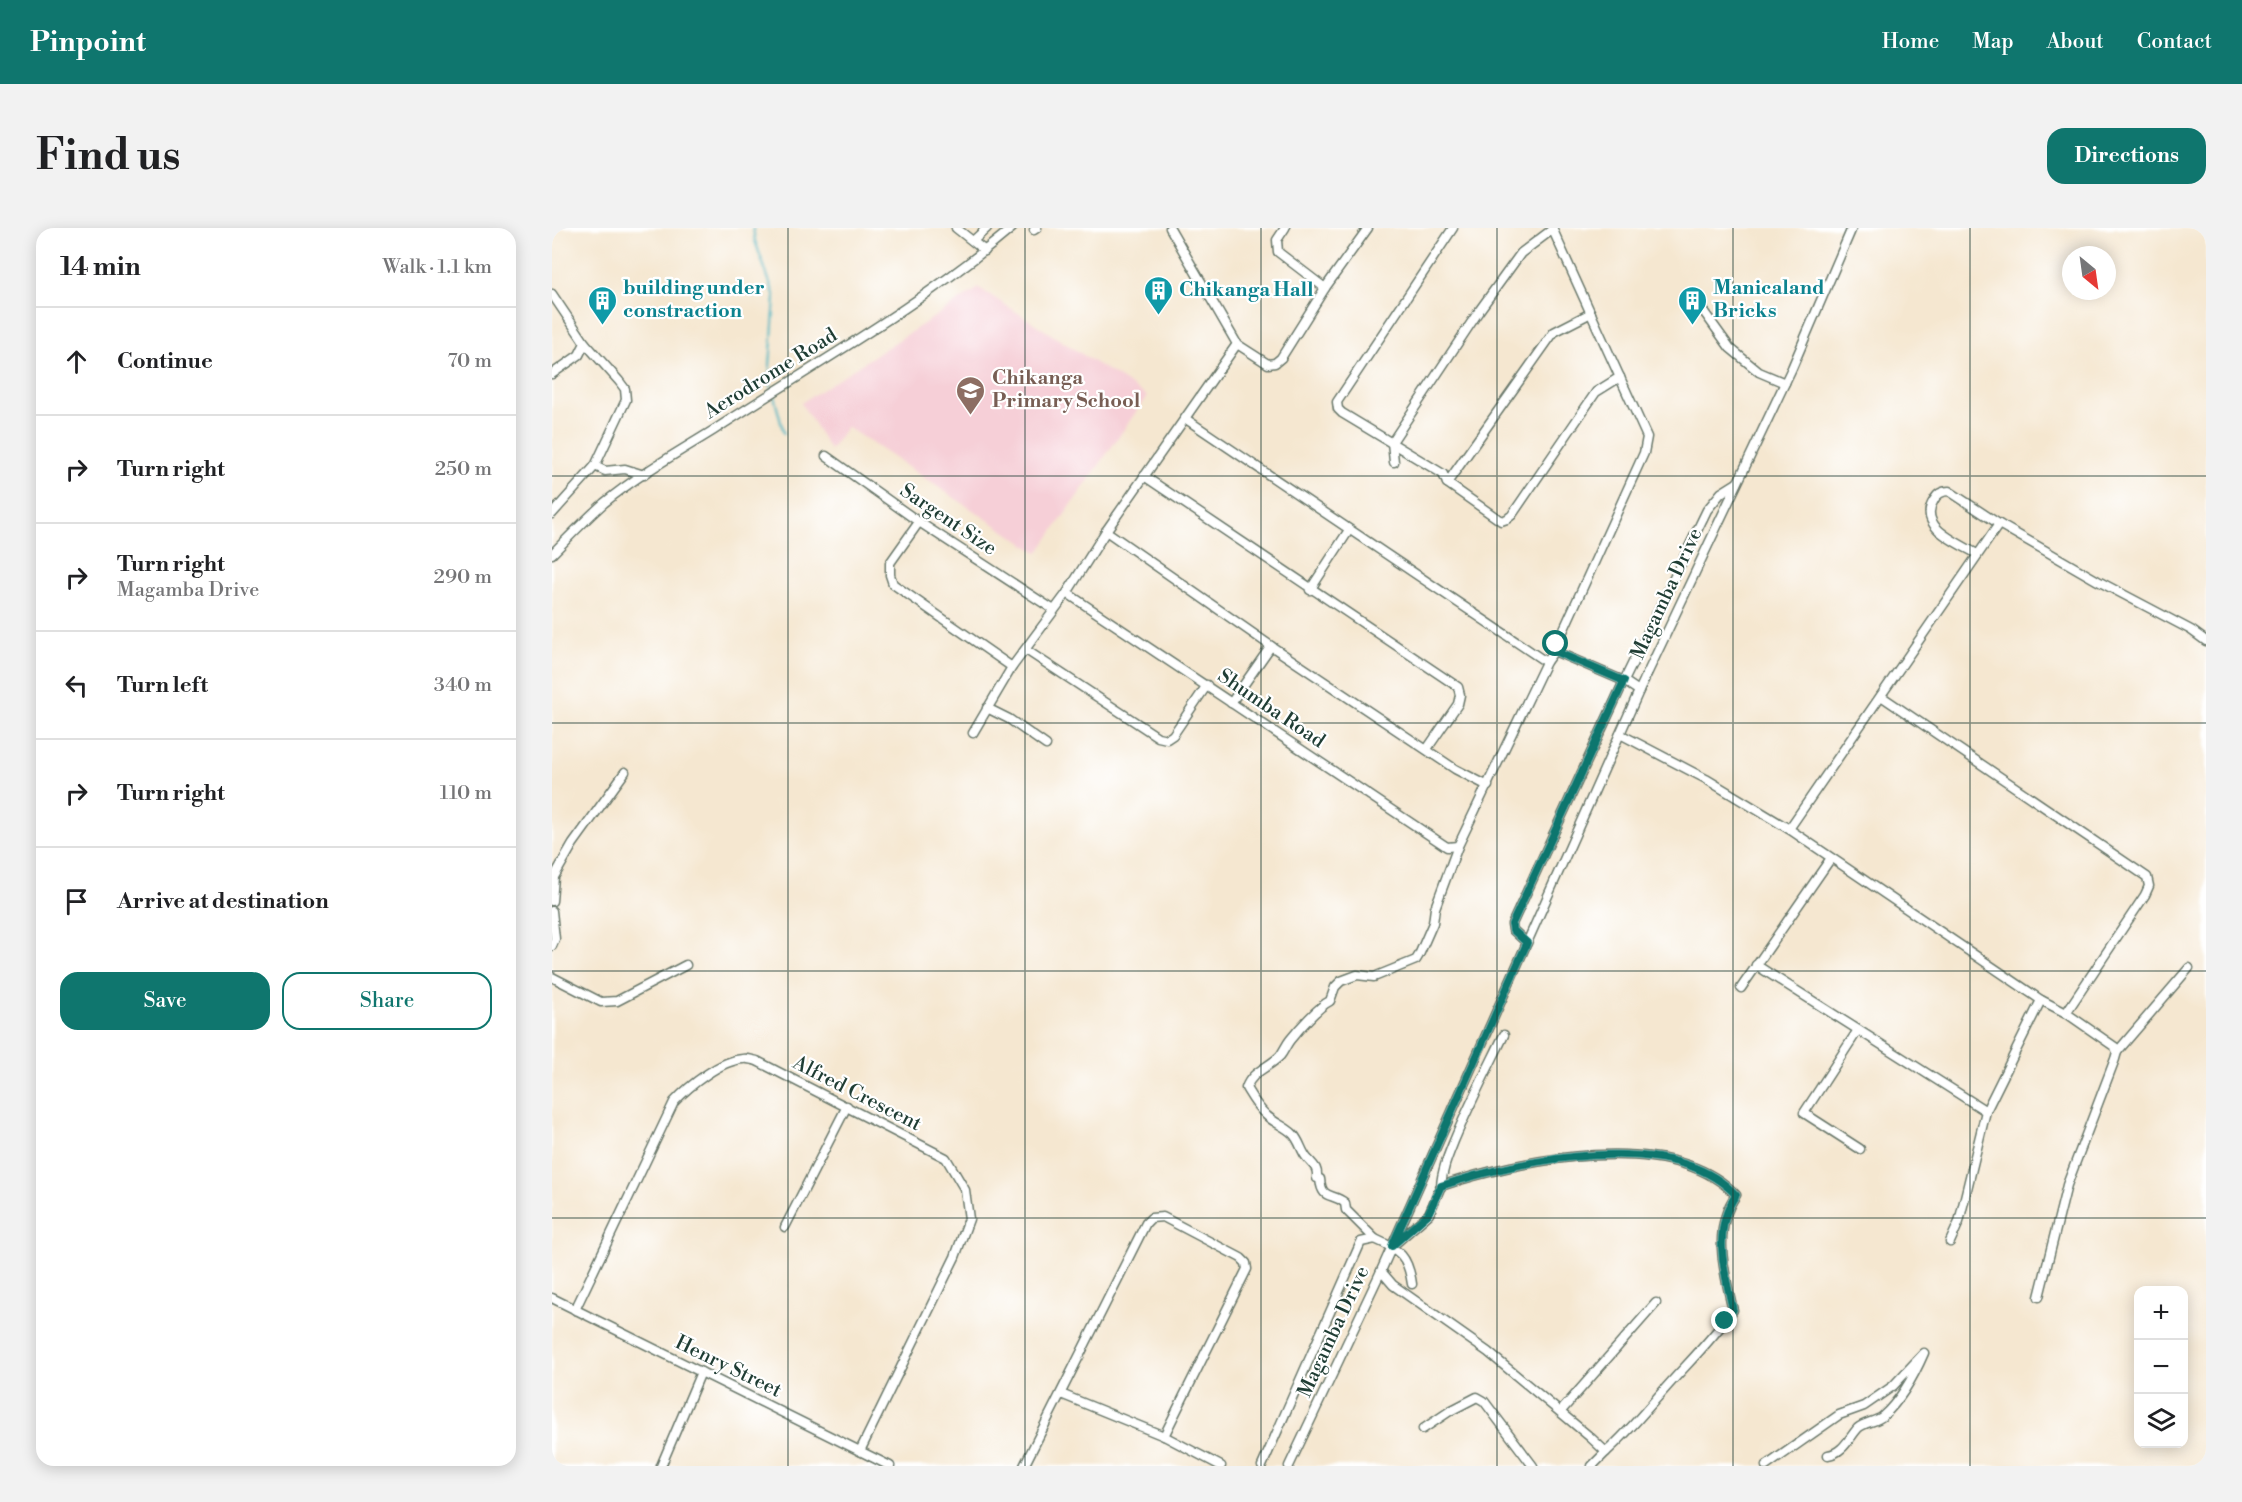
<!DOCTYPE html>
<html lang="en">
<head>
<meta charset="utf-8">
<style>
  :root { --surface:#fff; --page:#f2f2f2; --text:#202124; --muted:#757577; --line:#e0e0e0; --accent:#0f766e }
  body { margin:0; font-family:"Libre Bodoni",serif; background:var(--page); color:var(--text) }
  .controls { position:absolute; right:18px; bottom:18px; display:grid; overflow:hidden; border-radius:12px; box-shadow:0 3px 15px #0003 }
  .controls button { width:54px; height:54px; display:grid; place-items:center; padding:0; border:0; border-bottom:2px solid var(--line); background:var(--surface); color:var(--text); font:30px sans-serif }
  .compass { position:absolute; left:1510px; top:18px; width:54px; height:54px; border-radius:50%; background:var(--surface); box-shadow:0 3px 15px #0003; rotate:151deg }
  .stop { position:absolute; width:18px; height:18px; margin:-14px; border:4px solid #0f766e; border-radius:50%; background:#fff }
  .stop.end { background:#0f766e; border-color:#fff; box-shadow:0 2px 6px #0008 }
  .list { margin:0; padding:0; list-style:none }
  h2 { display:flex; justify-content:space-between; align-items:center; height:78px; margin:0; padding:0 24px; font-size:26px }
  h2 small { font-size:20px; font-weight:400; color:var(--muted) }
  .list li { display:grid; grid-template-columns:39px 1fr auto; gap:18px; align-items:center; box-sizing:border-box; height:108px; padding:0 24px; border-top:2px solid var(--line) }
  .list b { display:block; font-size:22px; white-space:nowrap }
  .list p { margin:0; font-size:20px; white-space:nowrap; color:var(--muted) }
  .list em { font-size:20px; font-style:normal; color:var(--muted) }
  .actions { display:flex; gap:12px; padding:18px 24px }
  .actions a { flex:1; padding:14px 0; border:2px solid var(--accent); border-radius:18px; text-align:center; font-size:21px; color:var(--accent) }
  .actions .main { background:var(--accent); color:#fff }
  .icon { flex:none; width:33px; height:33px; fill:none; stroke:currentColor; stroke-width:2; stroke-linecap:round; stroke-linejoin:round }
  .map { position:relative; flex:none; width:1654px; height:1238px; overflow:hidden; border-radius:18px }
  header { display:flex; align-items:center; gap:36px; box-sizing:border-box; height:84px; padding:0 30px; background:var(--accent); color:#fff }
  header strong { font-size:28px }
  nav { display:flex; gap:33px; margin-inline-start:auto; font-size:21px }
  .intro { display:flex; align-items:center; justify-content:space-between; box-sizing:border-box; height:144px; padding:0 36px }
  h1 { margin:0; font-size:42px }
  .button { padding:15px 27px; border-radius:18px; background:var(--accent); color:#fff; font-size:21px; font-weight:700 }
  main { display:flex; gap:36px; padding:0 36px }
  aside { flex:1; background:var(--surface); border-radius:18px; box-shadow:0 3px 15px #0003 }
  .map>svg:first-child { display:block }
  .built { fill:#f6cfd7 }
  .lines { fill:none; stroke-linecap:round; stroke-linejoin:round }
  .stream { stroke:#47b4c3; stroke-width:2 }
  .minor-casing { stroke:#6a786b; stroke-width:11 }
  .minor { stroke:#fff; stroke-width:8 }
  .route { stroke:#0f766e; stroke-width:8 }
  .grid { fill:none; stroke:#1f3d34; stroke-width:1.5; stroke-opacity:0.55 }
  .labels { text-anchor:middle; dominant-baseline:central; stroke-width:4.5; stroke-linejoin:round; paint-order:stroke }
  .culture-label { font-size:20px; font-weight:bold; fill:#0d838f; stroke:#fff; text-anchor:start }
  .street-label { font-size:20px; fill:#1f3d34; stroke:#fff }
  .education-label { font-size:20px; font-weight:bold; fill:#785e54; stroke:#fff; text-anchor:start }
</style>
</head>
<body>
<header>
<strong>Pinpoint</strong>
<nav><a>Home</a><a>Map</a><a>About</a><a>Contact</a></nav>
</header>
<div class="intro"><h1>Find us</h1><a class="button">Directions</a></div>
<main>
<aside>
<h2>14 min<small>Walk · 1.1 km</small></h2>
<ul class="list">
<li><svg class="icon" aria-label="ahead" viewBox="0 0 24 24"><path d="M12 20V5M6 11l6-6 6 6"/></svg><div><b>Continue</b></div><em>70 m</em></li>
<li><svg class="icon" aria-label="right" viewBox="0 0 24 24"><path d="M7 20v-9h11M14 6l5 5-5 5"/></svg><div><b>Turn right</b></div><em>250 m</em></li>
<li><svg class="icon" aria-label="right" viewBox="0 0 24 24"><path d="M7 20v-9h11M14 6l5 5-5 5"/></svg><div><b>Turn right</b><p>Magamba Drive</p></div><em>290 m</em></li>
<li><svg class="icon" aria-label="left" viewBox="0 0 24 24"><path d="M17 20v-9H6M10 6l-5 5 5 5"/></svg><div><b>Turn left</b></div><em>340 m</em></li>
<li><svg class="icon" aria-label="right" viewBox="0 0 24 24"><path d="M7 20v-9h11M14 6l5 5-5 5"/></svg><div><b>Turn right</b></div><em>110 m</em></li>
<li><svg class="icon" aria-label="arrive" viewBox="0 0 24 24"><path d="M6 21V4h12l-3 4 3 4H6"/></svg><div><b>Arrive at destination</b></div></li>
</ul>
<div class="actions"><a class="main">Save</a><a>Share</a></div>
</aside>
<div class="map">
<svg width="1654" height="1238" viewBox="0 0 1654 1238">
  <rect width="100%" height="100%" fill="#fff"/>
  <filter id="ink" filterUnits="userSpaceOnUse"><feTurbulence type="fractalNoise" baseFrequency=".0167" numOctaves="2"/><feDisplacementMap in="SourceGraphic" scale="12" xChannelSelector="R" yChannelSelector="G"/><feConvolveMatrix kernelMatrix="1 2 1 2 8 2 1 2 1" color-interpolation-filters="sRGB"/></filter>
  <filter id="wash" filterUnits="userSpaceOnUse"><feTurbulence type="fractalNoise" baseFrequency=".008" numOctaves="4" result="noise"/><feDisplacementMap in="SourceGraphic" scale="24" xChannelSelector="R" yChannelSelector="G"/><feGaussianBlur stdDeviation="1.35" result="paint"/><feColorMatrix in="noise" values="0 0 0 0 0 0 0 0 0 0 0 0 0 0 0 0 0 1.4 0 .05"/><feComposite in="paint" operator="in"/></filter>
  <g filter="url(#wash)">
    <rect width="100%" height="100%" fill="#f5e7d0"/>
    <polygon class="built" points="427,60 595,168 486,325 295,199 278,222 249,175"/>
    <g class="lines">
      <g class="stream">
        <polyline points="201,0 203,13 223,69 217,151 220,162"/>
        <polyline points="222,168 232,206"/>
      </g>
    </g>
  </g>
  <g filter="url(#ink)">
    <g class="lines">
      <defs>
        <g id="minor">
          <polyline points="404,0 433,23"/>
          <polyline points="901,0 785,174 786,181 790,185 891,246 895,255 949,293 955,291 960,287 1044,164 1068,149"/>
          <polyline points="482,2 485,0"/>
          <polyline points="422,12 435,0"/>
          <polyline points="773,60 816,0"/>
          <polyline points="0,66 33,115 27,127 0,146"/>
          <polyline points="1147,77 1178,120 1207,144 1233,155"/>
          <polyline points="685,116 716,136 723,135 729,130 773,60 726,24 725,12 733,0"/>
          <polyline points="634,191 994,434"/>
          <polyline points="274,228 367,294 502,382"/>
          <polyline points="842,234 840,214 927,83 969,25 1001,1"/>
          <polyline points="43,238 53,243 73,241 92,247"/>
          <polyline points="592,248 906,459 908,467 906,476 875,521"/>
          <polyline points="895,255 1002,104 1039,85"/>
          <polyline points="0,286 43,238 74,172 73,161 67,153 33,115"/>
          <polyline points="367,294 338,335 338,347 341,356 460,439"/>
          <polyline points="554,303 719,418 903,541 936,558"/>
          <path d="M0 326C17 309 34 291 52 275 86 247 125 225 162 202 262 137 368 78 460 0"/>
          <path d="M1425 326C1407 315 1364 299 1382 272 1385 266 1390 263 1397 263L1447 296"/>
          <polyline points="758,362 797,302"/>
          <polyline points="515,365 895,619 906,618"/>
          <polyline points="474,422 606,509 615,511 621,507 655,457"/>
          <polyline points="1002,423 1072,453 1087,463"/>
          <polyline points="1329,468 1595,649 1597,658 1593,667 1514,785"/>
          <polyline points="679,475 719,418"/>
          <polyline points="435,480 457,491 494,517"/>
          <polyline points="421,505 460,439 515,365 554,303 685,116 618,0"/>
          <polyline points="1068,506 1154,551 1237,601 1489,772 1514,785 1563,819 1565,824 1563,831 1515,957 1487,1069"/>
          <polyline points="1237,601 1447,296 1546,353 1639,402 1654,413"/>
          <polyline points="0,673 2,649 21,616 73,544"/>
          <polyline points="0,683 3,711 0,718"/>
          <polyline points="975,715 961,702 960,696 1072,453 1155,282 1169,265 1185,255"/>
          <polyline points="1204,737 1434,883 1489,772"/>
          <polyline points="0,749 49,774 65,773 134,737"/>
          <polyline points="1189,760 1279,630"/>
          <polyline points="1306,802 1252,885 1308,921"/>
          <polyline points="1565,824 1637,740"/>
          <path d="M889 958C890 942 896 928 902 913 917 877 935 842 952 807"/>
          <polyline points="233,999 295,878"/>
          <path d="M823 1011 794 982 793 975C780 964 770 973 768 951L765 950C766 939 761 937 755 930 749 923 748 913 741 906 733 898 722 895 714 887 705 879 700 870 694 860 700 843 716 840 728 828 732 823 734 817 738 812 746 802 767 778 778 773L783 759 789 753 805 747 822 749 864 732 867 727 881 695 883 680 906 618 994 434 1002 423 1092 225 1095 209 1000 0"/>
          <path d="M845 1014 877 986 889 958C966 932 1121 899 1184 967 1160 1001 1172 1044 1181 1082 1163 1108 1141 1130 1120 1153 1098 1177 1079 1202 1054 1224"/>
          <polyline points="1398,1014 1407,994 1434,883"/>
          <polyline points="829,1043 841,1057 936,1124 1038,1209 1054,1224 1040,1238"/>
          <polyline points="0,1070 338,1238"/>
          <path d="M23 1082 122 874C137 858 169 832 191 831 195 830 201 832 205 833L394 930 413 962 417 991 403 1029 308 1223"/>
          <polyline points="509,1166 612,1208 669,1238"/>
          <polyline points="1009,1183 1104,1075"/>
          <polyline points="871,1201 898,1183 925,1169 932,1173 981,1238"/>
          <polyline points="109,1238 149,1144"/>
          <polyline points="472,1238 594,995 599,990 611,989 689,1030 694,1035 695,1041 612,1208"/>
          <path d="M710 1238 809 1014 823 1011C848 1022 856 1028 860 1056"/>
          <polyline points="737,1238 829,1043 1087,463 1240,140 1300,0"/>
          <path d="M1214 1238 1287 1187 1312 1178 1341 1158 1372 1125C1362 1148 1350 1171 1331 1188 1324 1194 1313 1194 1306 1200 1297 1210 1291 1225 1276 1227"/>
        </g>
      </defs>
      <use href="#minor" class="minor-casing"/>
      <use href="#minor" class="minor"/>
    </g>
  </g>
  <g class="lines" filter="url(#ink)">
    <path class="route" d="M1004 416 1002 423 1072 453 960 696 961 702 975 715 840 1018 876 986 889 958C967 932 1121 899 1184 967 1160 1001 1172 1044 1181 1082L1173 1093"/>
  </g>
  <path class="grid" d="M236 0V1238M473 0V1238M709 0V1238M945 0V1238M1181 0V1238M1418 0V1238M0 248H1654M0 495H1654M0 743H1654M0 990H1654"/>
  <defs>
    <symbol id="building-pin" viewBox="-11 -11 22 30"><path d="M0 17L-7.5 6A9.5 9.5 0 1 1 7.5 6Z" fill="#0f9aa8" stroke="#fff"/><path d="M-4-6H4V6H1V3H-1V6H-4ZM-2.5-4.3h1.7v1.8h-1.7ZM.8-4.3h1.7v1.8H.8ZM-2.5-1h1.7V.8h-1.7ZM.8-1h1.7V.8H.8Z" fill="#fff"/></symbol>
    <symbol id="school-pin" viewBox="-11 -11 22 30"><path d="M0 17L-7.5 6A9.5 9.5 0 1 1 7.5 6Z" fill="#8d6e63" stroke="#fff"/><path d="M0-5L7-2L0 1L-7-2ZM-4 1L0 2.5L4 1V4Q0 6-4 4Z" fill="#fff"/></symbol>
  </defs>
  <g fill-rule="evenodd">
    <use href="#building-pin" x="590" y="46" width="33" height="45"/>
    <use href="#building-pin" x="34" y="56" width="33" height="45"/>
    <use href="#building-pin" x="1124" y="56" width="33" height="45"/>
    <use href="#school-pin" x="402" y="146" width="33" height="45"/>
  </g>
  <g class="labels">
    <g class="culture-label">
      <text x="71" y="60">building under<tspan x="71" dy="23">constraction</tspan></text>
      <text x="1161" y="60">Manicaland<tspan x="1161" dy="23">Bricks</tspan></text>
      <text x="627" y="62">Chikanga Hall</text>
    </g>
    <g class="street-label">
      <text transform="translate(219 146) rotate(-32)">Aerodrome Road</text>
      <text transform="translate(396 292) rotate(34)">Sargent Size</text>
      <text transform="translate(1115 366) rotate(-65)">Magamba Drive</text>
      <text transform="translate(719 481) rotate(34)">Shumba Road</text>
      <text transform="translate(305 866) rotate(27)">Alfred Crescent</text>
      <text transform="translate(782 1104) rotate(-65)">Magamba Drive</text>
      <text transform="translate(176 1139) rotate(26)">Henry Street</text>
    </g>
    <g class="education-label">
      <text x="440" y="150">Chikanga<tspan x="440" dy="23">Primary School</tspan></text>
    </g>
  </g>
</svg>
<div class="controls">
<button>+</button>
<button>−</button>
<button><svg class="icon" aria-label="layers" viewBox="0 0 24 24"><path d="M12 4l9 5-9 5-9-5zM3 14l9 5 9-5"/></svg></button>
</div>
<svg class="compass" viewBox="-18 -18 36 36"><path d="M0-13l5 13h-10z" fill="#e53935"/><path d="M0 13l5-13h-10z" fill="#757577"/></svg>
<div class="stop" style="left:1004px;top:416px"></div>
<div class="stop end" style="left:1173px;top:1093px"></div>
</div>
</main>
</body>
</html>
